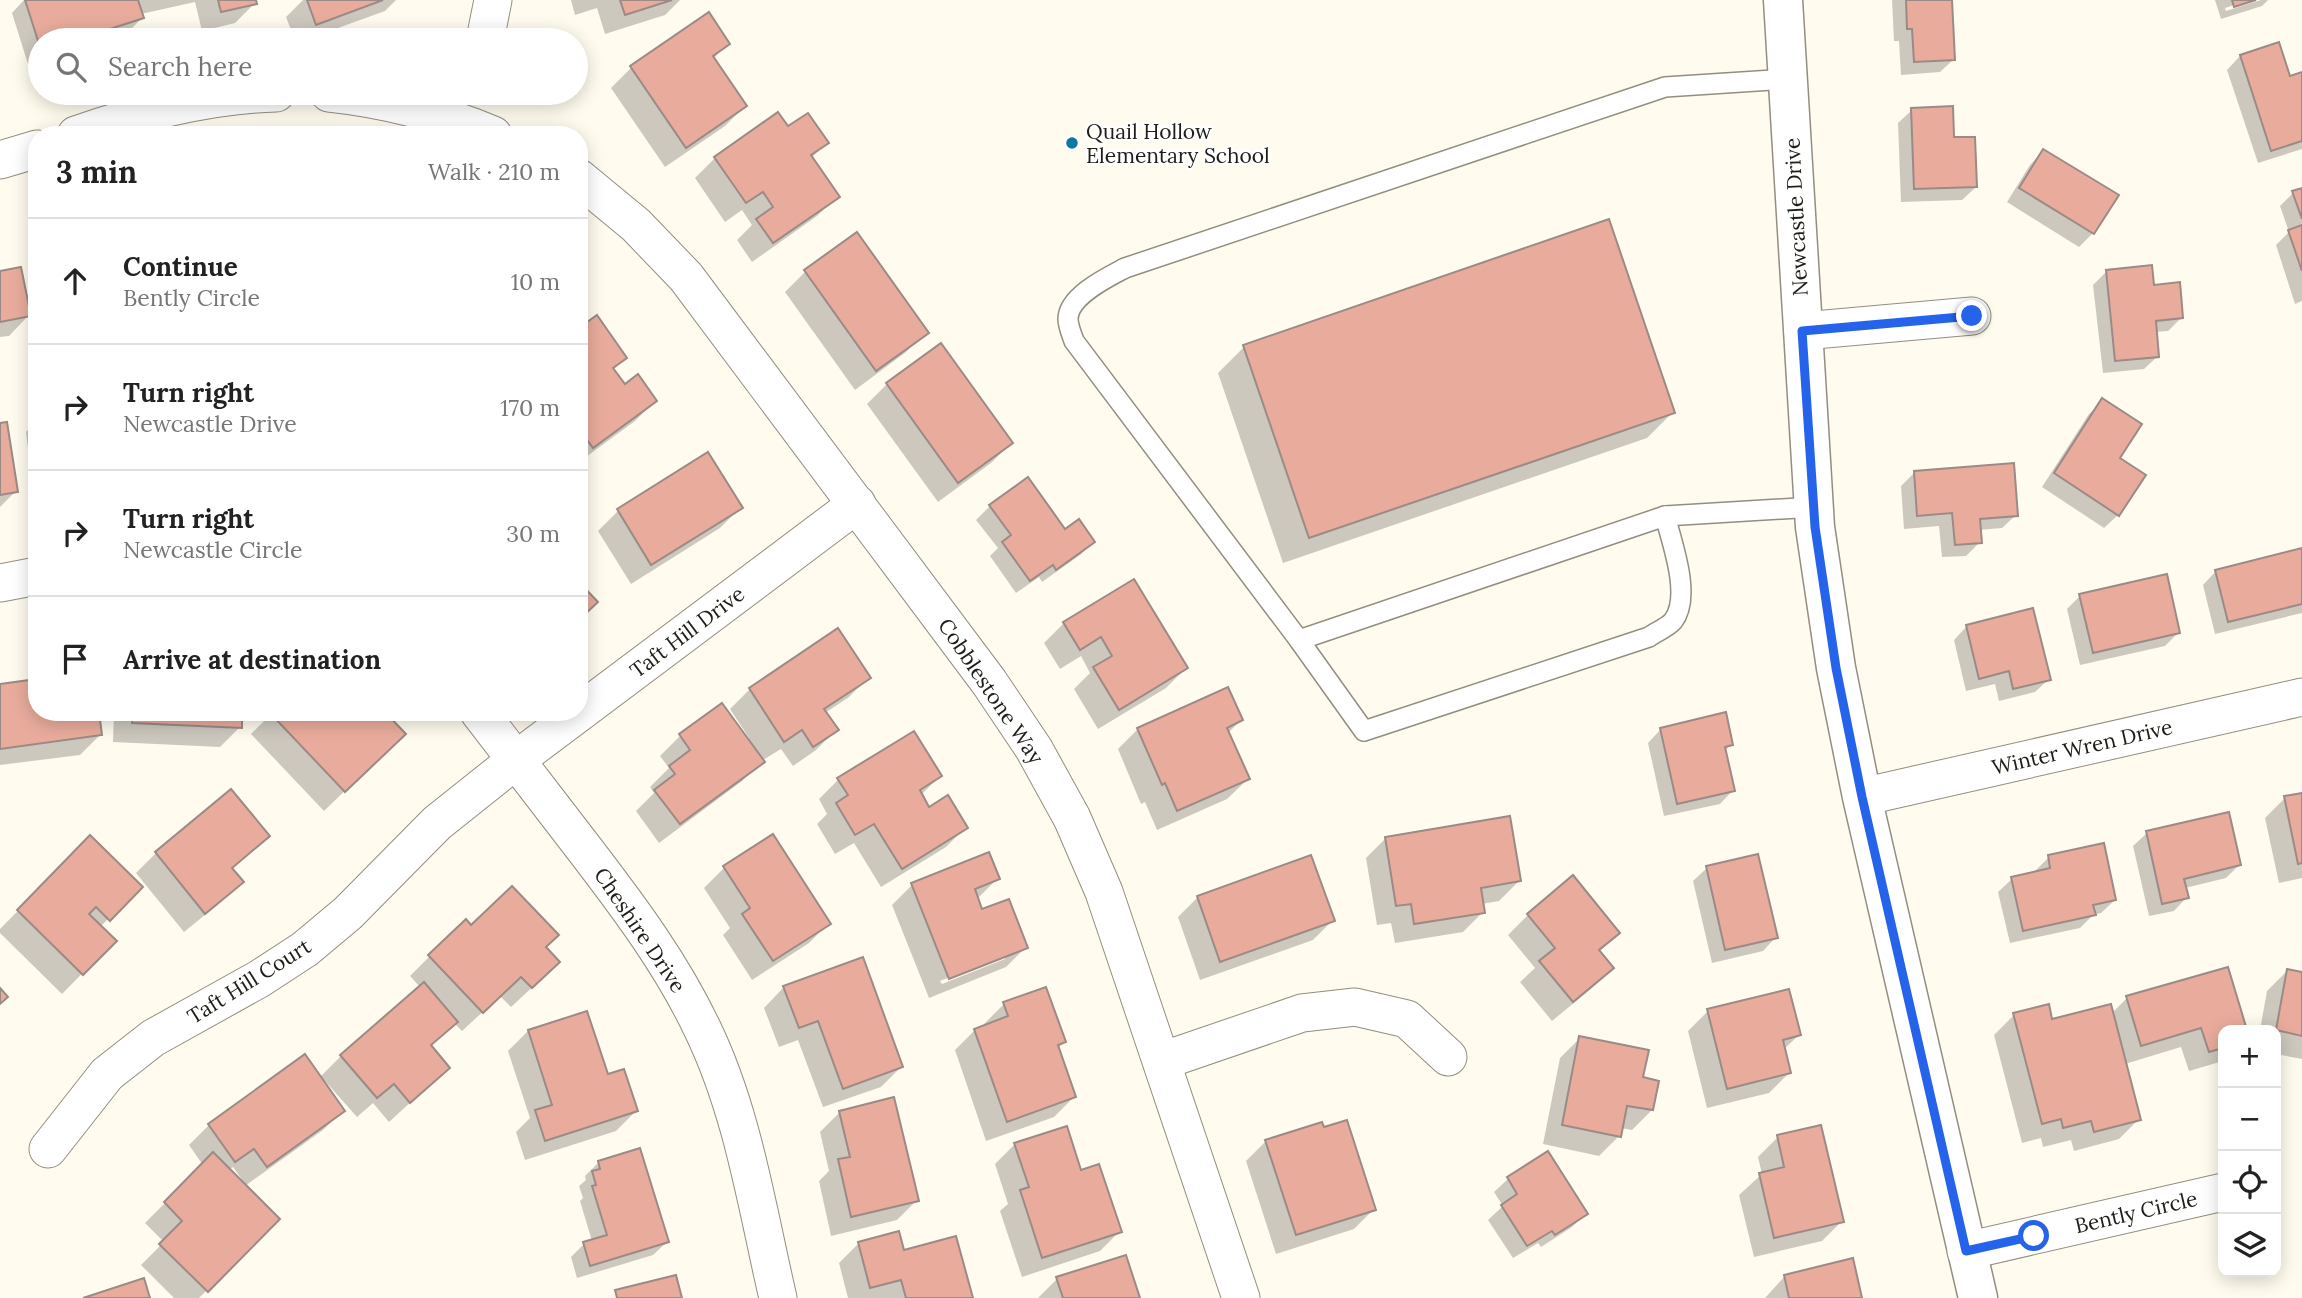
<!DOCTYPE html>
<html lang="en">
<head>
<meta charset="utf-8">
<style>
  :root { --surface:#fff; --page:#f6f6f6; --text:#222; --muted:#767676; --line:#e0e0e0 }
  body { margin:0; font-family:Lora,serif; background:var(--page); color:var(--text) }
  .controls { position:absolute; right:21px; bottom:21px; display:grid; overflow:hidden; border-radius:14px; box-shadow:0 4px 18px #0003 }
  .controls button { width:63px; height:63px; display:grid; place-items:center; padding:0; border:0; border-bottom:2px solid var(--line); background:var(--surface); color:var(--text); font:35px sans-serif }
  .stop { position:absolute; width:21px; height:21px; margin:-16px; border:5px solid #2563eb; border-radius:50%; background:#fff }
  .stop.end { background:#2563eb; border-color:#fff; box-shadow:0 2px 7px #0008 }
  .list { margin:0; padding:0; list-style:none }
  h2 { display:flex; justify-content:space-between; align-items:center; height:91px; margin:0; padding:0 28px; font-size:30px }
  h2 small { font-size:23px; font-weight:400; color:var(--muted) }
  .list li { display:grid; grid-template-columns:46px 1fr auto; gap:21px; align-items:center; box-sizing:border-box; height:126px; padding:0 28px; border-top:2px solid var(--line) }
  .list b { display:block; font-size:26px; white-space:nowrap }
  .list p { margin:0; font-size:23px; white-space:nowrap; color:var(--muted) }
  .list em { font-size:23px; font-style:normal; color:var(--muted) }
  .icon { flex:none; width:38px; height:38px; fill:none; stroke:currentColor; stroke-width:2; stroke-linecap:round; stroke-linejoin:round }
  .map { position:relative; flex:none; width:2302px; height:1298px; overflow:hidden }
  .search { position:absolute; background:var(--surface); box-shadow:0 4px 18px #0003; left:28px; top:28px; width:560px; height:77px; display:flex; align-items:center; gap:18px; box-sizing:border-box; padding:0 24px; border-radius:38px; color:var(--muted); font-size:26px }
  .panel { position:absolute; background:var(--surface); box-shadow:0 4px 18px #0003; left:28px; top:126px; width:560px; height:595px; border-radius:28px }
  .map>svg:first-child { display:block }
  .shadow { fill:#0003; fill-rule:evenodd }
  .building { fill:#e9ac9c; stroke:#9b8a85; stroke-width:2 }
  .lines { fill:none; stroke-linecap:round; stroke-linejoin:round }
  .service-casing { stroke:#938e7f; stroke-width:22 }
  .minor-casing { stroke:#938e7f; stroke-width:39 }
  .tertiary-casing { stroke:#938e7f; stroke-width:41 }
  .service { stroke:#fff; stroke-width:19 }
  .minor { stroke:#fff; stroke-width:37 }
  .tertiary { stroke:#fff; stroke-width:38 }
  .route { stroke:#2563eb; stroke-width:9 }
  .poi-dot { fill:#0a78a2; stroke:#fff; stroke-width:2.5 }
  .labels { text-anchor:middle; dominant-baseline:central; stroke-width:5; stroke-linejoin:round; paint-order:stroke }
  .poi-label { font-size:21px; fill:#1f1d17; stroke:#fff; text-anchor:start }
  .street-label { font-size:21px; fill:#1f1d17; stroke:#fff }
</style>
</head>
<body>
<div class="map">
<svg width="2302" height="1298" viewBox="0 0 2302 1298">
  <rect width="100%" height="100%" fill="#fffbee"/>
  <g class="shadow">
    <polygon points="24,0 255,0 255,3 235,23 202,31 195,2 141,14 142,18 129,31 101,40 40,40 40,60 28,64 12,13"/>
    <polygon points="303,0 396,0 385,11 305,40 295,40 286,17"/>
    <polygon points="571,0 680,0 665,15 605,34 597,8 575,15"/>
    <polygon points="1892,0 1950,0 1954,59 1940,72 1901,75 1899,41 1894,41"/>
    <polygon points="2215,0 2250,0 2225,8 2226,11 2261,0 2268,0 2262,6 2221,19"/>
    <polygon points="708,14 728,43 713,59 745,106 725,126 665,167 611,88 631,68"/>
    <polygon points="2240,56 2289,78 2302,74 2302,149 2258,163 2227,70"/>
    <polygon points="1912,110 1953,139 1976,187 1962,200 1901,202 1898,123"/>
    <polygon points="788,129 827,143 811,158 837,196 817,216 752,262 737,240 752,225 742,210 725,222 695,178 715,158"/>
    <polygon points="2043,151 2116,195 2093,233 2079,247 2007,202 2030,165"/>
    <polygon points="2302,190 2302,301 2295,304 2276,245 2289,232 2280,206 2293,193"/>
    <polygon points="856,235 926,332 906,352 855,390 785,292 805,272"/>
    <polygon points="2106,272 2181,318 2168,331 2155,332 2158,356 2144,369 2103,373 2093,285"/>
    <polygon points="0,273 29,315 9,336 0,337"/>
    <polygon points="579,330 625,358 613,370 625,387 655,401 635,421 579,462"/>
    <polygon points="941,345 1011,443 991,463 938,502 867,404 887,384"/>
    <polygon points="1244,347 1673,412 1647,438 1283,563 1218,373"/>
    <polygon points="2103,401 2118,515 2104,528 2042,487 2089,414"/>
    <polygon points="37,421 37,489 33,490 26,432"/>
    <polygon points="0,424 16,491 0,507"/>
    <polygon points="707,455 740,508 720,528 631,584 598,531 618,511"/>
    <polygon points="1914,473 2016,515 2002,528 1979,530 1980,542 1966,556 1942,557 1939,526 1904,529 1901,486"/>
    <polygon points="1027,479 1065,532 1093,542 1080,555 1042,582 1039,577 1016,593 990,556 998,548 976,520 990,506"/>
    <polygon points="2302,550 2302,613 2215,634 2203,585 2216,571"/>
    <polygon points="2080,596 2178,633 2165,646 2080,665 2067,609"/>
    <polygon points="1064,623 1186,668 1166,688 1098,729 1074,689 1090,673 1081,656 1060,669 1044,643"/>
    <polygon points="1967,626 2049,679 2035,692 1999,701 1995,684 1966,691 1954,640"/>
    <polygon points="869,677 849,697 825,713 836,730 816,750 793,766 781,749 763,760 742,781 659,843 636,811 654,793 650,787 669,768 660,756 680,736 721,705 746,740 749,738 730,709 750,689"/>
    <polygon points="0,686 37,712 100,735 80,755 0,765"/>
    <polygon points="114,712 240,712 240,727 220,747 113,742"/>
    <polygon points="273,712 353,712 383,754 324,811 251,734"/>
    <polygon points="1241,720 1227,734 1248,779 1227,799 1157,830 1145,802 1141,804 1118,749 1138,729"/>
    <polygon points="1661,729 1731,744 1725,751 1733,790 1720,804 1664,816 1648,743"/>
    <polygon points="940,776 921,795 929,809 966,827 946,847 881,887 854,843 835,854 817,824 827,814 819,799 839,779"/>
    <polygon points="231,791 267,836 231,869 242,882 222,901 184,932 136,873 156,853"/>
    <polygon points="2302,794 2302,878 2279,883 2265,818 2285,798"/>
    <polygon points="2147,833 2239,865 2226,878 2185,888 2187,897 2174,911 2149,916 2133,846"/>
    <polygon points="772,836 829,923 809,943 752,980 723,935 730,928 704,888 724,868"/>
    <polygon points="90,838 140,887 100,927 114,941 62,994 0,933 0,929"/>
    <polygon points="1386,838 1519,881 1499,901 1482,904 1483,912 1463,932 1395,943 1391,923 1377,925 1366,858"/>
    <polygon points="2049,857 2115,900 2101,913 2093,915 2080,928 2010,943 1998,892 2012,879 2036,873 2035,871"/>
    <polygon points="1707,868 1776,937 1763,951 1712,963 1693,881"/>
    <path d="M998 878 977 899 981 911 1026 947 1006 967 929 998 892 905 912 885ZM1005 955V959L942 984 940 981Z"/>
    <polygon points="1198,897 1333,920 1313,940 1200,980 1178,917"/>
    <polygon points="1528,915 1618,932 1599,952 1612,968 1592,988 1552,1021 1520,982 1535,968 1508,935"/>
    <path d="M471 928 544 947 538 982 511 1007 500 996 462 1031 454 1023 430 1047 448 1068 389 1122 373 1103 357 1117 325 1081 323 1083 343 1110 323 1130 245 1186 278 1219 199 1298H174L141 1265 164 1242 145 1223 203 1165 189 1145 209 1125 320 1077 341 1056 420 987 410 976 430 956ZM233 1167 243 1181 241 1182 229 1170Z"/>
    <polygon points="2226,969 2245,1030 2223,1030 2223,1061 2189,1071 2181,1047 2125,1064 2139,1119 2119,1139 2074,1151 2071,1140 2043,1147 2041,1138 2022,1143 1994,1035 2014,1015 2051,1021 2112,1013 2127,998"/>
    <polygon points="2287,971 2302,974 2302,1059 2276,1054 2276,1030 2260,1030 2267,991"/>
    <polygon points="784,987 901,1067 881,1087 823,1107 798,1040 779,1047 764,1008"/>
    <polygon points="1004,1004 1064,1042 1057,1049 1074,1097 1054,1117 986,1141 955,1050 975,1030 985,1027 984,1024"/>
    <polygon points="1708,1011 1799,1035 1783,1050 1789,1073 1769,1093 1707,1108 1688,1031"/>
    <polygon points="528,1031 606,1076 636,1111 616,1131 525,1160 516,1132 530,1118 508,1051"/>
    <polygon points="1580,1038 1652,1110 1632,1130 1621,1128 1619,1136 1599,1156 1543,1144 1560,1058"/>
    <polygon points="840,1112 917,1200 897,1220 831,1236 819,1181 829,1171 820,1132"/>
    <polygon points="1778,1137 1842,1221 1822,1241 1754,1257 1739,1195 1762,1174 1758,1157"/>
    <polygon points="1266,1141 1374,1209 1354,1229 1276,1254 1246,1161"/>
    <polygon points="1015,1144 1080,1172 1120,1231 1100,1251 1022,1277 1000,1211 1008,1204 995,1164"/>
    <polygon points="1548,1153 1586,1214 1572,1227 1541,1247 1538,1243 1513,1258 1488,1220 1503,1206 1494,1192 1508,1179"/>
    <polygon points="599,1162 667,1242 653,1255 577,1278 571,1257 584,1244 592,1241 580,1201 583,1198 579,1186 586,1180 585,1176"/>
    <polygon points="859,1243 903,1252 971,1298 848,1298 839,1263"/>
    <polygon points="1785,1276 1861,1298 1765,1298"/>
    <polygon points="1057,1279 1138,1298 1038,1298"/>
  </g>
  <g class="building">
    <polygon points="25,0 138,0 144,18 76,40 40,40 40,47"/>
    <polygon points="218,0 256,0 257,4 221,12"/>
    <polygon points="307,0 383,0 316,25"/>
    <polygon points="620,0 672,0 625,15"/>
    <polygon points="1906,0 1952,0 1955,60 1914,62 1912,29 1907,29"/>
    <polygon points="2232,0 2256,0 2234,7"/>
    <polygon points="709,12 730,44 713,56 747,106 686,148 630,66"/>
    <polygon points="2279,42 2290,76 2302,72 2302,141 2271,151 2240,55"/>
    <polygon points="1953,106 1954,137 1975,137 1977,187 1914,189 1911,108"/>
    <polygon points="778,112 788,126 808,113 829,143 811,155 840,197 773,243 756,219 773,207 763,192 746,203 714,157"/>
    <polygon points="2043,149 2119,195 2094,234 2019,188"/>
    <polygon points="2302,188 2302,219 2292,191"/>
    <polygon points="1609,219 1675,413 1309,538 1243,345"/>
    <polygon points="2302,225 2302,271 2288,230"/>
    <polygon points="857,232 929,333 876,371 804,270"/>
    <polygon points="2152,265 2154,285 2180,282 2183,318 2156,321 2159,357 2115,361 2106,270"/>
    <polygon points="21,267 31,316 0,322 0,271"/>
    <polygon points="597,315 627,358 613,368 625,384 638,374 657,401 593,448 579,429 579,328"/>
    <polygon points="941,343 1013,443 958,483 886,383"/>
    <polygon points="2102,398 2142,424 2120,458 2146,475 2119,516 2054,473"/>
    <polygon points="7,422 18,492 0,495 0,423"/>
    <polygon points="708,452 743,508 651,565 617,509"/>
    <polygon points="2014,463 2018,516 1980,519 1982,543 1955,545 1952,513 1917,516 1914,471"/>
    <polygon points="1028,477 1065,529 1079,519 1095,542 1056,570 1053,565 1030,581 1002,542 1011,535 989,505"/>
    <polygon points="2302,548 2302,604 2228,622 2215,570"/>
    <polygon points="2167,574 2180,633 2093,653 2079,594"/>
    <polygon points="1134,579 1188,668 1119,710 1093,667 1112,656 1101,637 1080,650 1063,622"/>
    <polygon points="579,582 598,602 579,620"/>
    <polygon points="2033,608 2051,680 2013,689 2009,671 1979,679 1966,625"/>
    <polygon points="838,628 871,678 824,709 839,730 813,747 802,730 784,742 749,688"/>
    <polygon points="37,679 37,712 99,712 102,735 0,749 0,684"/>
    <polygon points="1228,687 1243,720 1227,728 1250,779 1177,811 1165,783 1162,785 1137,728"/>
    <polygon points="722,703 765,762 680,824 654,790 675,774 669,766 690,750 679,734"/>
    <polygon points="133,712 242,712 242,728 132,723"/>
    <polygon points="385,712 406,734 345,792 270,713"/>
    <polygon points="1726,712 1733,745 1725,747 1735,791 1677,804 1660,728"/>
    <polygon points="914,731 942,776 920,790 929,807 948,795 968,828 902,869 874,824 855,835 836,803 848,795 837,778"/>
    <polygon points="231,789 270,836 232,868 244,882 205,914 155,852"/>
    <polygon points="2302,793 2302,863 2298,864 2284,796"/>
    <polygon points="2229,812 2241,865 2184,879 2189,898 2162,904 2146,831"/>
    <polygon points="1510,816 1521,881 1481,888 1485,913 1414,924 1411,904 1396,906 1385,837"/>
    <polygon points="773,834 831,924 773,961 742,914 750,908 723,866"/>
    <polygon points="90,835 143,887 110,921 96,907 89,914 117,941 83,975 17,910"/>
    <polygon points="2104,843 2116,900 2093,905 2096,915 2023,931 2011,877 2050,868 2048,855"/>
    <polygon points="989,852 1000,879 975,889 982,909 1009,899 1028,948 949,979 911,883"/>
    <polygon points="1758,854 1778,938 1725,950 1706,866"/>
    <polygon points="1311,855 1335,921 1220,962 1197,896"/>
    <polygon points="1573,875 1620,933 1599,950 1614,968 1573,1002 1539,961 1555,948 1527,914"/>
    <polygon points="512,886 559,935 546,947 560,962 532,988 521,977 483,1013 428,955 466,919 471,925"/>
    <polygon points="863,957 903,1067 843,1089 818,1021 799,1028 783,986"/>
    <polygon points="2228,967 2247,1030 2223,1030 2223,1048 2209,1052 2201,1028 2141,1046 2126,996"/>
    <polygon points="2287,969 2302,972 2302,1036 2276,1030"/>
    <polygon points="424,982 458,1022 431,1045 450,1068 410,1103 394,1084 377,1098 340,1055"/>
    <polygon points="1046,987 1066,1042 1058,1045 1076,1097 1007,1122 974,1029 1008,1016 1003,1002"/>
    <polygon points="0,988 8,997 0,1004"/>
    <polygon points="1789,989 1801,1035 1783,1040 1791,1073 1727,1089 1707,1009"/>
    <polygon points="2049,1004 2052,1019 2111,1004 2141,1120 2094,1132 2091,1121 2063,1128 2061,1119 2042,1124 2013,1013"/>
    <polygon points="587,1011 608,1074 624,1069 638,1111 545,1141 535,1110 552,1105 528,1030"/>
    <polygon points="1579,1036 1649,1050 1643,1077 1659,1081 1653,1110 1627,1106 1621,1137 1562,1125"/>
    <polygon points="305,1054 345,1111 267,1167 254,1149 235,1162 208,1124"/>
    <polygon points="894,1097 919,1201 851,1217 838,1159 850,1157 839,1111"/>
    <polygon points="1347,1120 1376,1210 1296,1235 1265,1140 1322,1122 1324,1127"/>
    <polygon points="1821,1125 1844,1222 1774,1238 1759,1173 1784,1167 1777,1135"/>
    <polygon points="1067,1126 1081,1170 1099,1164 1122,1232 1042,1258 1020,1190 1029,1187 1014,1143"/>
    <polygon points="640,1148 669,1242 590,1266 583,1242 607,1235 592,1186 596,1185 592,1171 600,1169 598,1161"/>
    <polygon points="1548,1151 1588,1214 1555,1235 1552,1231 1527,1246 1501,1205 1517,1194 1507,1177"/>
    <polygon points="213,1152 280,1219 208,1292 159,1244 182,1221 164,1202"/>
    <polygon points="899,1231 904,1250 956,1236 973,1298 906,1298 901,1280 870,1288 858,1242"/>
    <polygon points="1126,1255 1140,1298 1063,1298 1056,1277"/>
    <polygon points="1853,1258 1862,1298 1789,1298 1784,1275"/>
    <polygon points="676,1275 682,1298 617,1298 615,1290"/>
    <polygon points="144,1278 150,1298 83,1298"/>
  </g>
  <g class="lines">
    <defs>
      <g id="service">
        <path d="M1788 79 1665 87 1125 268C1108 277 1068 296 1068 319 1068 326 1072 335 1074 341L1299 640 1665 516 1814 507"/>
        <path d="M1299 640 1364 731 1649 637C1656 632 1668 627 1673 621 1692 597 1672 543 1665 516"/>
      </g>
      <g id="minor">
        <polyline points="485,40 493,0"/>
        <path d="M329 93C386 99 440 113 493 135"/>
        <path d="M76 135C141 112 208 95 276 93"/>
        <polyline points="0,160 37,149"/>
        <polyline points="579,178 636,225 686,277 989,682 1034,749 1072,818 1104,892 1241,1298"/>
        <polyline points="1803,331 1972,316"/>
        <polyline points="0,583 37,576"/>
        <path d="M479 712C516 760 552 807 589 855 631 910 672 965 702 1028 743 1112 757 1208 778 1298"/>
        <polyline points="1862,797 2302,697"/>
        <polyline points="1162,1061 1302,1013 1355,1007 1407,1019 1448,1057"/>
        <polyline points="48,1149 107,1074 153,1038 259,979 305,949 348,913 437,823 516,760 857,504"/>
        <polyline points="1966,1251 2223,1192"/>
      </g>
      <polyline id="tertiary" points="1783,0 1815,527 1836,668 1862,797 1978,1298"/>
    </defs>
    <use href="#service" class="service-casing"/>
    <use href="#minor" class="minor-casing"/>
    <use href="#tertiary" class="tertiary-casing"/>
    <use href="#service" class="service"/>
    <use href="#minor" class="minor"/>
    <use href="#tertiary" class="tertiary"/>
  </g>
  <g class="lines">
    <polyline class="route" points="1972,316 1802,331 1815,527 1836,668 1862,797 1966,1251 2034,1236"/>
  </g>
  <circle class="poi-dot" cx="1072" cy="143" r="7"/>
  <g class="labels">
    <g class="poi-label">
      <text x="1086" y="131">Quail Hollow<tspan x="1086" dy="24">Elementary School</tspan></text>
    </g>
    <g class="street-label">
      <text transform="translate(1796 217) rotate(-93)">Newcastle Drive</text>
      <text transform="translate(687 632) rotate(-37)">Taft Hill Drive</text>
      <text transform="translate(991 691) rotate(56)">Cobblestone Way</text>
      <text transform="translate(2082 747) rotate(-13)">Winter Wren Drive</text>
      <text transform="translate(640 930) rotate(56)">Cheshire Drive</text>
      <text transform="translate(249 981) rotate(-32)">Taft Hill Court</text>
      <text transform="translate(2136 1212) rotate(-13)">Bently Circle</text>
    </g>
  </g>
</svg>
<div class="controls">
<button>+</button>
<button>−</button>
<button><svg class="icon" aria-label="locate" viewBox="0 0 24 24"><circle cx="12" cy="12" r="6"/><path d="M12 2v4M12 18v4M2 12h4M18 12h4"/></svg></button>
<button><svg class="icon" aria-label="layers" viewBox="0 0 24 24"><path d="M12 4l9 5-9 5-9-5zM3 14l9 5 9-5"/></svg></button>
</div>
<div class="stop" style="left:2034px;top:1236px"></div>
<div class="stop end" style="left:1972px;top:316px"></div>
<div class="search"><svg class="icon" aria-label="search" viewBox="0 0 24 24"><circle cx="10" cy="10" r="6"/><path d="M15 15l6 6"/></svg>Search here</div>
<section class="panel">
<h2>3 min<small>Walk · 210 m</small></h2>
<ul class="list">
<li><svg class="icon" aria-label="ahead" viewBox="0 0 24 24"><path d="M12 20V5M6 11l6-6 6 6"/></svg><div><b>Continue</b><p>Bently Circle</p></div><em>10 m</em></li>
<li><svg class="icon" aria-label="right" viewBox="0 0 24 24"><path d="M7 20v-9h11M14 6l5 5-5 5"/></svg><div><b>Turn right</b><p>Newcastle Drive</p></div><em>170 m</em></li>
<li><svg class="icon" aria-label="right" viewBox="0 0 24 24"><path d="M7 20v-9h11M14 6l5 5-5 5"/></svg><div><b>Turn right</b><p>Newcastle Circle</p></div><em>30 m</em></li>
<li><svg class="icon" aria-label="arrive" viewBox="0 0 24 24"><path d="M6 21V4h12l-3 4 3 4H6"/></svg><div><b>Arrive at destination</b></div></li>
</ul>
</section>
</div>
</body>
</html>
